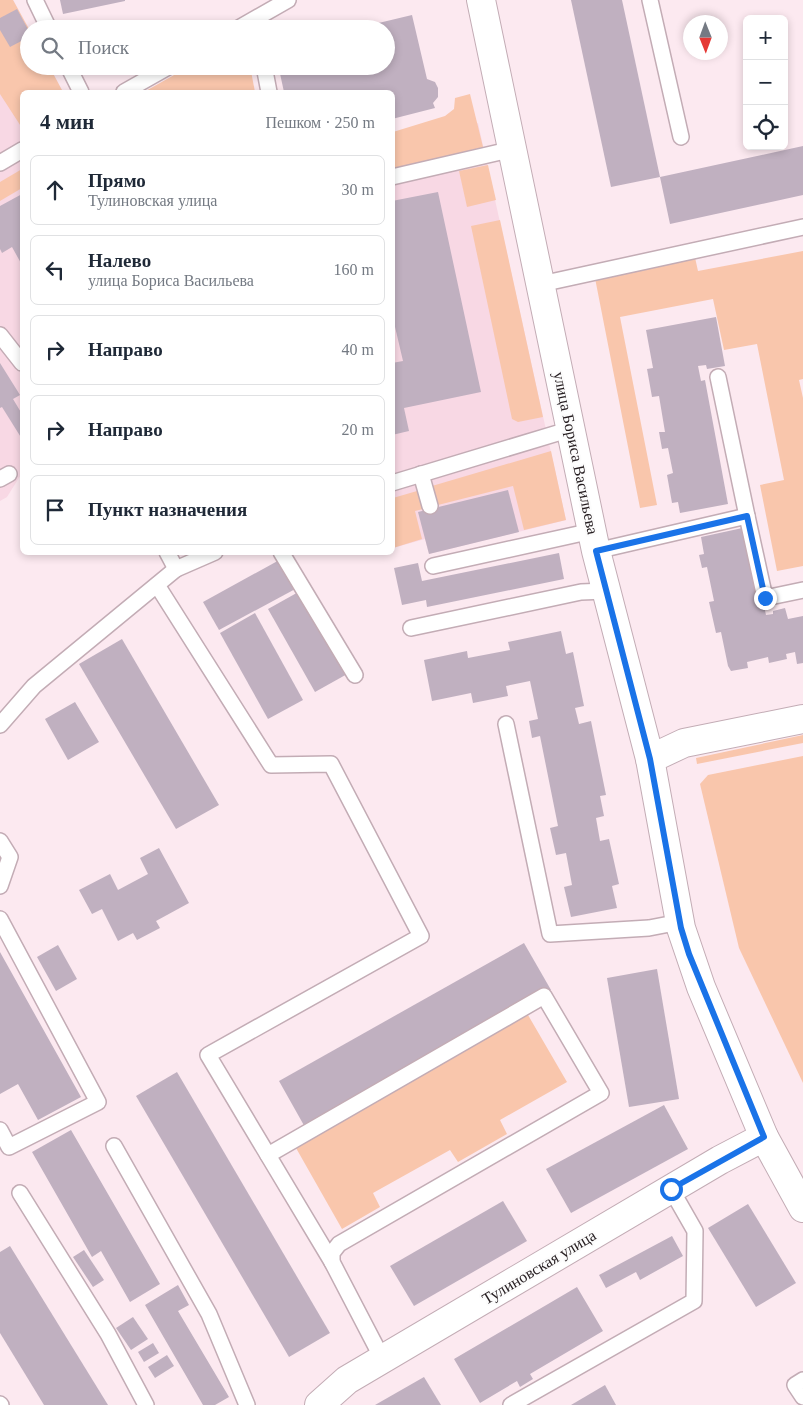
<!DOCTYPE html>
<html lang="ru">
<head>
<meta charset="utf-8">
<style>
  :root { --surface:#fff; --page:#f6f6f7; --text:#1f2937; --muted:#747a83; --line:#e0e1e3 }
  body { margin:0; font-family:"Times New Roman",serif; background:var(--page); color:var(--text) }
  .controls { position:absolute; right:15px; top:15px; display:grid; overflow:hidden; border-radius:8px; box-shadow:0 2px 8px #0003 }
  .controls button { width:45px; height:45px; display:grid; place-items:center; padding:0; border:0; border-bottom:1px solid var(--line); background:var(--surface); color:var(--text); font:25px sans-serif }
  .compass { position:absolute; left:683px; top:15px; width:45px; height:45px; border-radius:50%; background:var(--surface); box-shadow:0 2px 8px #0003; rotate:179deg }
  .stop { position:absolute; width:15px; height:15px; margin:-11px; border:4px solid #1a73e8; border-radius:50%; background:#fff }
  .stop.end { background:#1a73e8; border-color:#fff; box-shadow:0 1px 5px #0008 }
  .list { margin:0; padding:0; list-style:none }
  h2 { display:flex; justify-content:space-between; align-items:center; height:65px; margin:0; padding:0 20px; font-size:21px }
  h2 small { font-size:16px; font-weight:400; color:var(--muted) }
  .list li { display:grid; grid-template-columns:32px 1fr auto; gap:15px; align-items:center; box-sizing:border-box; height:70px; margin:0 10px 10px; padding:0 10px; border:1px solid var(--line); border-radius:8px }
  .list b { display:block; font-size:19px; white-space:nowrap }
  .list p { margin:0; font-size:16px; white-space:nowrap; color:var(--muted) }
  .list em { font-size:16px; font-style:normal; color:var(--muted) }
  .icon { flex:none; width:28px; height:28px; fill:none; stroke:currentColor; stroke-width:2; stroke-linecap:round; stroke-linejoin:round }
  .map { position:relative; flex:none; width:803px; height:1405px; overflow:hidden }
  .search { position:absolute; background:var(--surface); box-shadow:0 2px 8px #0003; left:20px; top:20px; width:375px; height:55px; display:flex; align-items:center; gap:12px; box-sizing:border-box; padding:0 18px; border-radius:28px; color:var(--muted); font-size:19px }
  .panel { position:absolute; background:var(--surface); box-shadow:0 2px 8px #0003; left:20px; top:90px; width:375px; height:465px; border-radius:8px }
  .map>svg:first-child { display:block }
  .built { fill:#f8d8e4 }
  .green { fill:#f9c6ac }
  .building { fill:#c0b0c0 }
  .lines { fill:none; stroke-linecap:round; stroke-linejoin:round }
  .lane-casing { stroke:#c3acb5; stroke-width:18 }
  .street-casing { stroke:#c3acb5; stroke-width:30 }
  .secondary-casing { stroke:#c3acb5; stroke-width:30 }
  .lane { stroke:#fff; stroke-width:15 }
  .street { stroke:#fff; stroke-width:28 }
  .secondary { stroke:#fff; stroke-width:28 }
  .route { stroke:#1a73e8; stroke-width:6 }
  .labels { text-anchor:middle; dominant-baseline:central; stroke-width:4.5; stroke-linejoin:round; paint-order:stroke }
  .street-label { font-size:16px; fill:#251d20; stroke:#fcfcfc }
</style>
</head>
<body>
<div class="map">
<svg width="803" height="1405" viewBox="0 0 803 1405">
  <rect width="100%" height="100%" fill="#fce9f0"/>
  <g class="built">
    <polygon points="0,0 13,0 29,29 29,66 49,66 63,92 22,92 22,473 7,497 0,501"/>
    <polygon points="478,123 566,520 429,554 425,539 393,548 393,150"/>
  </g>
  <g class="green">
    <polygon points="0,0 13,0 29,29 29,66 49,66 63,92 22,92 22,128 0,94"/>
    <polygon points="190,66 250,66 255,92 144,92"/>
    <polygon points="470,94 483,147 393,170 393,132 445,116 454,109 455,98"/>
    <polygon points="488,165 496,200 467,207 459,171"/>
    <polygon points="22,169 22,188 0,201 0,182"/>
    <polygon points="500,220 543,417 518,422 512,419 471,226"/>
    <polygon points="803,251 803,379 799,380 803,398 803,566 777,571 760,485 784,480 757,344 724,350 713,299 620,317 657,505 640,508 594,273 694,253 698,271"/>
    <polygon points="551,451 566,520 524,530 513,486 438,505 432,486"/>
    <polygon points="417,491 423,509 415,511 422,539 393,548 393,498"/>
    <polygon points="803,735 803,743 697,764 696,758"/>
    <polygon points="803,756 803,1083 739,948 700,784 708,775"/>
    <polygon points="528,1015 567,1082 500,1120 507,1134 458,1162 450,1150 373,1193 380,1207 342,1229 296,1148"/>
  </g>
  <g class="building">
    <polygon points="60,0 125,0 125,1 63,14"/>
    <polygon points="571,0 622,0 660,177 611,187"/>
    <polygon points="17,9 29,31 29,37 10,47 0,30 0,18"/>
    <polygon points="412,15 427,79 435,82 438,88 438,97 433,103 435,108 392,119 392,92 284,92 279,69 289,66 386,66 386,29 367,29 366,26"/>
    <polygon points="803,146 803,195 670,224 660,177"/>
    <polygon points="438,192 481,392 404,408 409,431 392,435 392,363 403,361 392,314 392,201"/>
    <polygon points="22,194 22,265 12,247 2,253 0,249 0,206"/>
    <polygon points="716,317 725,366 707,369 706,365 698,366 701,381 705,380 728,504 680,513 678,502 672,503 667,475 673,473 668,448 662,449 659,432 665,432 659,396 652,397 647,369 653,368 646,330"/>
    <polygon points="0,363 20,395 13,399 22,414 22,439 2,407 0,408"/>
    <polygon points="508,490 519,532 429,554 418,512"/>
    <polygon points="747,527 766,615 773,614 773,611 785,608 788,619 803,616 803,663 797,664 795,652 786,654 787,659 769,663 768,657 747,662 748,668 731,671 728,666 721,632 716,633 709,602 714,601 707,567 702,568 699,555 704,554 701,537"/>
    <polygon points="559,553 564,579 427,607 426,600 402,605 394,568 418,563 422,581"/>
    <polygon points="283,558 299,587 219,630 203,602"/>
    <polygon points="302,590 349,673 315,692 268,609"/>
    <polygon points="255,613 303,700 268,719 220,633"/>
    <polygon points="561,631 566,654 573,652 584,706 575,708 579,724 591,721 606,795 600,796 604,816 596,818 600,841 609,839 619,884 612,886 617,908 571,917 564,887 572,885 566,853 556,855 550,828 558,826 540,736 532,738 529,721 538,719 530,681 506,686 508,696 473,703 471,693 432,701 424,660 467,651 468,658 510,650 508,642"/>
    <polygon points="122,639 219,805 176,829 79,664"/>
    <polygon points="75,702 99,742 68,760 45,719"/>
    <polygon points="159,848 189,903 156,921 160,928 137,940 133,933 118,941 102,909 92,914 79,890 110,874 118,890 148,874 140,858"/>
    <polygon points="524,943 551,990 306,1129 279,1081"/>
    <polygon points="58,945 77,979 56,991 37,957"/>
    <polygon points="0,952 81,1097 38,1120 18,1084 0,1094"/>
    <polygon points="657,969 679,1099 629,1107 607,978"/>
    <polygon points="177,1072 330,1333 289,1357 136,1096"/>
    <polygon points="664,1105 688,1149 571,1213 546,1169"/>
    <polygon points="71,1130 160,1284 130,1302 101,1251 92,1257 32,1152"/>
    <polygon points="503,1201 527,1241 414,1306 390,1266"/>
    <polygon points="748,1204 796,1283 756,1307 708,1228"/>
    <polygon points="672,1236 683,1256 640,1280 636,1272 606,1288 599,1275"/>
    <polygon points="10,1246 108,1405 44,1405 0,1333 0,1252"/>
    <polygon points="84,1250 104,1280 93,1287 73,1257"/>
    <polygon points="178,1285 189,1305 178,1311 229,1397 215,1405 203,1405 145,1305"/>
    <polygon points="577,1287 603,1331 530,1374 533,1379 520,1387 517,1381 480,1403 454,1359"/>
    <polygon points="133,1317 148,1339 131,1350 116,1328"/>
    <polygon points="153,1343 159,1353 144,1362 138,1352"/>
    <polygon points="167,1355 174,1366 155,1378 148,1367"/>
    <polygon points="424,1377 441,1405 375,1405"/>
    <polygon points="605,1385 616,1405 571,1405"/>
  </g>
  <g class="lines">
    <defs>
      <g id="lane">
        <polyline points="35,0 49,29"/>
        <polyline points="650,0 681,137"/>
        <polyline points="237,29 288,0"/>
        <polyline points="68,66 81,92"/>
        <polyline points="264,66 269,92"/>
        <polyline points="124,92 170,66"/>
        <polyline points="0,163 22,150"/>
        <polyline points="392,177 513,149"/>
        <polyline points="541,284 803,227"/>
        <polyline points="0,335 22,363"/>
        <polyline points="718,377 747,516"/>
        <polyline points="421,474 430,506"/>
        <polyline points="0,479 9,474"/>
        <polyline points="392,483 571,429"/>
        <polyline points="596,551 747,516 765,598 803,590"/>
        <polyline points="167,552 176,569 215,552"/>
        <polyline points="281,552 355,675"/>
        <polyline points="433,566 592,531"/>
        <polyline points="157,585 271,765 331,764 421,936 208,1055 332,1262"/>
        <polyline points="411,628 581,592 606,591"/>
        <polyline points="506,724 550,934 649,928 680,922"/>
        <polyline points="0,725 34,686 176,569"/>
        <polyline points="0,841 10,857 0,886"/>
        <polyline points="0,919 98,1102 9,1147 0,1130"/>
        <polyline points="114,1146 209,1314 247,1405"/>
        <polyline points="268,1155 544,996 601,1093 339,1244 332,1253 332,1262 383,1360"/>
        <polyline points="20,1193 108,1334 146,1405"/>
        <polyline points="803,1380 795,1385 803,1397"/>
        <polyline points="0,1404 1,1405"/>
        <polyline points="511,1405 694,1301 695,1231 671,1189"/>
      </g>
      <g id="street">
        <polyline points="650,759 684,743 803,719"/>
        <polyline points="319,1405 347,1380 720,1160 764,1137"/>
      </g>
      <polyline id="secondary" points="481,0 596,551 650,759 681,928 701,987 764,1137 803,1208"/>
    </defs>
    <use href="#lane" class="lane-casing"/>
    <use href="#street" class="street-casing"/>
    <use href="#secondary" class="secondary-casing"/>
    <use href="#lane" class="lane"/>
    <use href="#street" class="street"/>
    <use href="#secondary" class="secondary"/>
  </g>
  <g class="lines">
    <polyline class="route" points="671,1189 764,1137 689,954 681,928 650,759 596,551 747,516 765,598"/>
  </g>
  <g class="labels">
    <g class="street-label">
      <text transform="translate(576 453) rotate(78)">улица Бориса Васильева</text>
      <text transform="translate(539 1267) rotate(-31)">Тулиновская улица</text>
    </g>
  </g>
</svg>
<div class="controls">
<button>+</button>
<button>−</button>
<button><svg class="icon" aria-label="locate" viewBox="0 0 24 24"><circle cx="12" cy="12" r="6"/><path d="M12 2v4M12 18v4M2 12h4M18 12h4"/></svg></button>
</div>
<svg class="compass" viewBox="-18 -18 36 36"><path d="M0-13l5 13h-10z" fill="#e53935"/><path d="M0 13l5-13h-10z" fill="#747a83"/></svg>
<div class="stop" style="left:671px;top:1189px"></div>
<div class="stop end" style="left:765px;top:598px"></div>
<div class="search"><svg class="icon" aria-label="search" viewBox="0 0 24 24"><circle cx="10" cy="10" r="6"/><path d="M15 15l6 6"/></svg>Поиск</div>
<section class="panel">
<h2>4 мин<small>Пешком · 250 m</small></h2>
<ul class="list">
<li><svg class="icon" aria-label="ahead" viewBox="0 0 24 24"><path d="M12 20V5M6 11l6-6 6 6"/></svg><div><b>Прямо</b><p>Тулиновская улица</p></div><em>30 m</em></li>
<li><svg class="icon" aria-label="left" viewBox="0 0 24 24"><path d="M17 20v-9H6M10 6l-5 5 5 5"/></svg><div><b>Налево</b><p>улица Бориса Васильева</p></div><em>160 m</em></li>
<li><svg class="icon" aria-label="right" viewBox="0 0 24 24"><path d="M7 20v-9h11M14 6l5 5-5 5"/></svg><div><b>Направо</b></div><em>40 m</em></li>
<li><svg class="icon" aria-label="right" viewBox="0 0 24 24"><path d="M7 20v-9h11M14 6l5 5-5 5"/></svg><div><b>Направо</b></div><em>20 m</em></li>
<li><svg class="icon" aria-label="arrive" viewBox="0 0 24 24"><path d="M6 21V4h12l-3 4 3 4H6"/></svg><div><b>Пункт назначения</b></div></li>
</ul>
</section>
</div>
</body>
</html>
